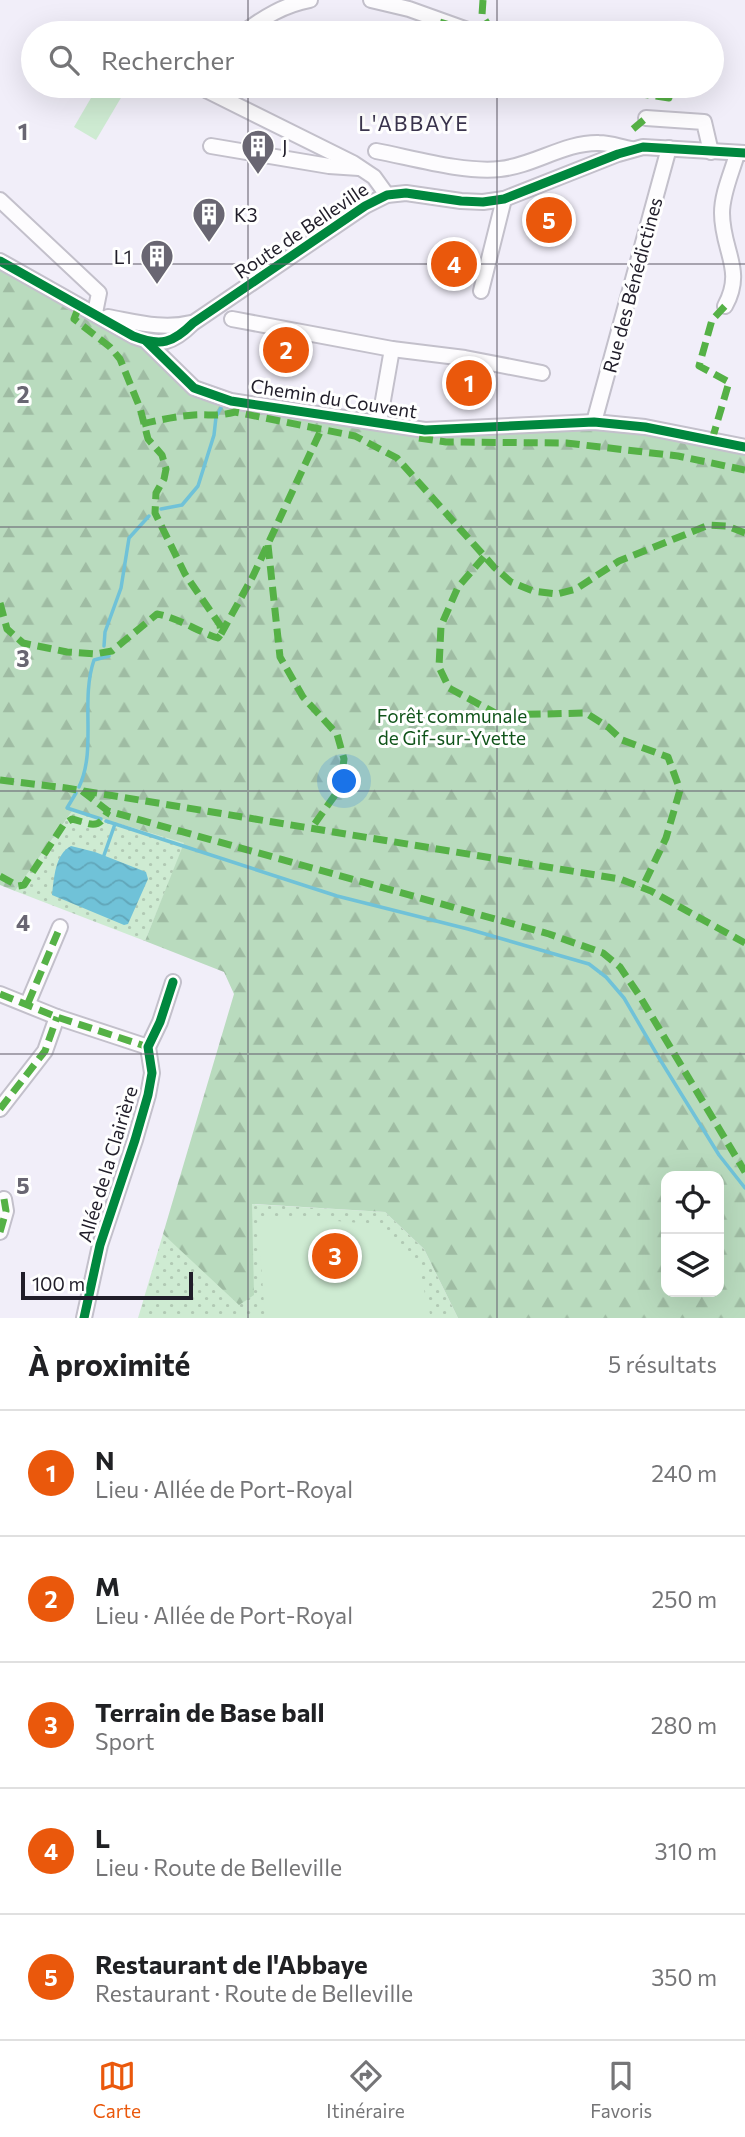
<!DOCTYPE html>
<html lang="fr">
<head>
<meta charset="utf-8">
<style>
  :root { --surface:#fff; --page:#f6f6f6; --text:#202124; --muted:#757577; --line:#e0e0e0; --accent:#ea580c }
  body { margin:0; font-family:Commissioner,sans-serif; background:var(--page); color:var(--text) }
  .controls { position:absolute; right:21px; bottom:21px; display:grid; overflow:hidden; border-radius:14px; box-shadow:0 7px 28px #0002 }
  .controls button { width:63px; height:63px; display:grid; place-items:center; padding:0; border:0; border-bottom:2px solid var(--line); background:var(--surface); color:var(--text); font:35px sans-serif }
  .scale { position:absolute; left:21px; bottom:18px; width:172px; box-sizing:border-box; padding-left:7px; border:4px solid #201d29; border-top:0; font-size:19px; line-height:24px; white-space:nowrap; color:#201d29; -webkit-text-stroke:5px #fff; paint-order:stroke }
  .you { position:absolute; left:345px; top:782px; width:24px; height:24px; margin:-18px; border:5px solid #fff; border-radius:50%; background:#1a73e8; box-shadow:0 0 0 10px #1a73e833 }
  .badge { display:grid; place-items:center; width:46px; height:46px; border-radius:50%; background:var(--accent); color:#fff; font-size:23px; font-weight:700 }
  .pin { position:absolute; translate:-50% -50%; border:4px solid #fff; box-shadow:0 2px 7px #0006 }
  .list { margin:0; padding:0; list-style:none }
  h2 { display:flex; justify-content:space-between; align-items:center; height:91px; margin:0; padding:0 28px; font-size:30px }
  h2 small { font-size:23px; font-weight:400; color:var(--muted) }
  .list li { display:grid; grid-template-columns:46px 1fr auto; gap:21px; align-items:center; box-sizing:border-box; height:126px; padding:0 28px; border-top:2px solid var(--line) }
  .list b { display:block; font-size:26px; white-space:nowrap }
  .list p { margin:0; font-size:23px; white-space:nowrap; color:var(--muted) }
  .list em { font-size:23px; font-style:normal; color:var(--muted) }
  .icon { flex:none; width:38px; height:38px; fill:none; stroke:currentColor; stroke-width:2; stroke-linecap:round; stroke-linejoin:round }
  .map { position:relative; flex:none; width:745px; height:1318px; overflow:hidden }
  .search { position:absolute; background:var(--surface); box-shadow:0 7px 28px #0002; left:21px; right:21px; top:21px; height:77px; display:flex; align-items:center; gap:18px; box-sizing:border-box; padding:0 24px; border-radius:38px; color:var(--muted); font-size:26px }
  .sheet { height:721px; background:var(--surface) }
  nav { display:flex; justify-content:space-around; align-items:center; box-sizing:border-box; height:98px; border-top:2px solid var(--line); background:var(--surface); font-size:19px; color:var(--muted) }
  nav a { display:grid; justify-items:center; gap:4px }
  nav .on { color:var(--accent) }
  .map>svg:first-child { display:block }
  .grass { fill:url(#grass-dots) }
  .forest { fill:url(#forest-firs); fill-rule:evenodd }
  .green { fill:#ceebd2 }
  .water { fill:url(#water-waves) }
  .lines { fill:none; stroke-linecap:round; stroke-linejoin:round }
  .stream { stroke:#70c2d8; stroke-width:3.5 }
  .minor-casing { stroke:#c3c0cb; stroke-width:18 }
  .minor { stroke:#fdfcfe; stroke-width:14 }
  .quiet { stroke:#55b146; stroke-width:7; stroke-dasharray:14 7; stroke-linecap:butt }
  .cycleway-casing { stroke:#fff; stroke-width:13 }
  .cycleway { stroke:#00873e; stroke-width:9 }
  .grid { fill:none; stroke:#696672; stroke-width:2; stroke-opacity:0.55 }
  .labels { text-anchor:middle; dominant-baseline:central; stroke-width:6; stroke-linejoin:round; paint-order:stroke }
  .poi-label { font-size:19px; fill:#201d29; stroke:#fff; text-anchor:start }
  .street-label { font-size:19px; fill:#201d29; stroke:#fff }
  .park-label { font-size:19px; fill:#10541a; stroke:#fff }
  .neighbourhood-label { font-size:21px; letter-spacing:2px; fill:#3a344d; stroke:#fff }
  .grid-label { font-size:23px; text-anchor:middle; font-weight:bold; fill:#696672; stroke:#fff; stroke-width:6; stroke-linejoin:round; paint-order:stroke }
</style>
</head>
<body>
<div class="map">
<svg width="745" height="1318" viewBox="0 0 745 1318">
  <defs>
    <pattern id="grass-dots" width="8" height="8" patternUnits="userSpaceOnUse" patternTransform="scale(1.75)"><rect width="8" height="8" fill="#ceebd2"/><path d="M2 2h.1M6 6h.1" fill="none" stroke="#b1c9b4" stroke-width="1.8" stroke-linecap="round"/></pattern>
    <pattern id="forest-firs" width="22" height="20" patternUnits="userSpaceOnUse" patternTransform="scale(1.75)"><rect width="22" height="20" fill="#b9dbbe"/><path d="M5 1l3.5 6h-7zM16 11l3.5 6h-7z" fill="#9fbca3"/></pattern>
    <pattern id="water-waves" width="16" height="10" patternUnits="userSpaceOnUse" patternTransform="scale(1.75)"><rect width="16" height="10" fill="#70c2d8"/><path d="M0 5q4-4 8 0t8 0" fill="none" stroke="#61a6b9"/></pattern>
  </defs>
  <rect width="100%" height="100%" fill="#f1eef9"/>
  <g class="grass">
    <polygon points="73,810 185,843 145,941 15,891"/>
    <polygon points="251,1204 385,1212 424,1249 458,1318 138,1318 163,1234 183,1251"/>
  </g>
  <path class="forest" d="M0 268 143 348 191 394 231 406 433 434 594 427 745 452V1318H458L424 1249 385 1212 252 1204 254 1295 239 1305 163 1234 234 994 224 972 145 941 184 843 73 810 15 891 0 885ZM666 1176H719V1292H666Z"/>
  <g class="green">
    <polygon points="98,86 105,86 122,96 96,140 74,127"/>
    <polygon points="293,1217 381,1225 400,1243 419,1270 431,1318 265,1318 258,1220"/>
  </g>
  <path class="water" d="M71 846 95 852 146 872 148 879 128 924 124 925 52 895C54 878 55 854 71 846Z"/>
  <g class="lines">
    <g class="stream">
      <polyline points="161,509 182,505 198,486 214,435 216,417 222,406"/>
      <polyline points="104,646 105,632 121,588 129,538 149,516"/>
      <path d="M79 787C97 749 80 701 94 660L109 656"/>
      <polyline points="76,793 67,808 101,819"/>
      <polyline points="106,821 337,896 468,929 589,964 606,977 624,998 659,1058 719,1155 745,1188"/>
      <polyline points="103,858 115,824"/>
    </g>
    <defs>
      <g id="minor">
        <polyline points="371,0 409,9 476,33"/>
        <path d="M243 33C264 17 284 5 310 0"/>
        <polyline points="202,86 208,91 353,163 374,177 387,195"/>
        <polyline points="646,118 704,122 711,152"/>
        <polyline points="211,146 329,166 359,168"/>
        <path d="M376 151C413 158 464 173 500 169 533 166 565 142 599 143 610 143 620 147 631 149"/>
        <polyline points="0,200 99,293 95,313"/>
        <path d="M0 261 133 336C161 347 173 343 193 323L365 206 387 195 406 193 461 201 483 202 504 199 618 154 643 147 745 153"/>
        <polyline points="481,291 504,199"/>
        <path d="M725 306C745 270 722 251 722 213 722 193 732 172 737 154"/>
        <path d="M108 317C136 322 163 330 191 323"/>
        <polyline points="232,319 392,349 465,358 542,373"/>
        <polyline points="146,341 194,388 231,401 425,430 594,422 645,427 745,447"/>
        <polyline points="594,422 669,148"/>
        <polyline points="379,423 392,349"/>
        <polyline points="0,994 57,1017 148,1047"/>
        <polyline points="28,1003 60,927"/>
        <polyline points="0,1109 45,1051 57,1017"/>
        <polyline points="0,1232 6,1211 4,1199"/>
        <polyline points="84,1318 100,1245 135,1140 148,1095 152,1073 148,1047 160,1022 173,982"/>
      </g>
    </defs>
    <use href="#minor" class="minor-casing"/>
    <use href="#minor" class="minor"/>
    <g class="quiet">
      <polyline points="483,0 482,15 493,33"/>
      <polyline points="440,22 476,33"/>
      <polyline points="635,93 669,98 672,86"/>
      <polyline points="633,129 646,118"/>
      <path d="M142 424C159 420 177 416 194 415 211 414 216 417 235 412L355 436 397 458 494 567 511 582 533 591 557 594 576 589 619 561 709 525 727 526 745 533"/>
      <polyline points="419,438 446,442 566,443 678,456 745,470"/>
      <polyline points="712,440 729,382 699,366 712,320 725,306"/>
      <polyline points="268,545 280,657 303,697 337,734 344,759 340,788 311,829"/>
      <polyline points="484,557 458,587 441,626 439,667 449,688 499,715 586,713 608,727 622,740 668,757 680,790 666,838 642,888"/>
      <path d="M0 603 7 629 23 643 67 652 95 654 112 651 157 614C179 618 196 631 218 638L221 634 220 625 185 574 155 513 156 493 164 479 166 469 162 455 148 439 140 408 120 359 110 347 74 319 79 306"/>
      <polyline points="221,634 253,576 321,430"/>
      <polyline points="0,780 66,788 620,879 651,891 745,943"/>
      <polyline points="82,791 108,811 549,934 603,953 620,967 639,995 745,1172"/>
      <path d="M0 876 18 886 24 885 64 824 72 819C92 824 98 831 108 811"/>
      <polyline points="0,994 57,1017 148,1047"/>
      <polyline points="28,1003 60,927"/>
      <polyline points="0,1109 45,1051 57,1017"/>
      <polyline points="0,1232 6,1211 4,1199"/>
    </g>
    <defs>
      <g id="cycleway">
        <path d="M0 261 133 336C161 347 173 343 193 323L365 206 387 195 406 193 461 201 483 202 504 199 618 154 643 147 745 153"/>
        <polyline points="146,341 194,388 231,401 425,430 594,422 645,427 745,447"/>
        <polyline points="84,1318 100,1245 135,1140 148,1095 152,1073 148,1047 160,1022 173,982"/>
      </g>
    </defs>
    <use href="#cycleway" class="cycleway-casing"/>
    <use href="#cycleway" class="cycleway"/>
  </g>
  <path class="grid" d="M248 0V33M497 0V33M248 86V1318M497 86V1318M0 264H745M0 527H745M0 791H745M0 1054H745"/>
  <defs>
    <symbol id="building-pin" viewBox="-11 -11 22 30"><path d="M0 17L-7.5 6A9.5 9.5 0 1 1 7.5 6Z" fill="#696672" stroke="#fff"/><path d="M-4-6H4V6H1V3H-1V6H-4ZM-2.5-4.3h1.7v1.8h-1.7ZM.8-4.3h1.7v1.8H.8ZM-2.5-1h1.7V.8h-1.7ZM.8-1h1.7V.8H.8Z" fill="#fff"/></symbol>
  </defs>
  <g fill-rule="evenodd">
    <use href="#building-pin" x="239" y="127" width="38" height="52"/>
    <use href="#building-pin" x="190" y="195" width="38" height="52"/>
    <use href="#building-pin" x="138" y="237" width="38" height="52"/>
  </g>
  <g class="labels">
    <g class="poi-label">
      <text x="282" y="146">J</text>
      <text x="234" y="214">K3</text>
      <text x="132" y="256" text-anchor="end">L1</text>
    </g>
    <g class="street-label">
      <text transform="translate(301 230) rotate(-34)">Route de Belleville</text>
      <text transform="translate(632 285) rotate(-75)">Rue des Bénédictines</text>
      <text transform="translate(334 398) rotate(9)">Chemin du Couvent</text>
      <text transform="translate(107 1164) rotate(-73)">Allée de la Clairière</text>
    </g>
    <g class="park-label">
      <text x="452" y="715">Forêt communale<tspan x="452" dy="22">de Gif-sur-Yvette</tspan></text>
    </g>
    <g class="neighbourhood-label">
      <text x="414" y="122">L'ABBAYE</text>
    </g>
  </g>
  <g class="grid-label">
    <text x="23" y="140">1</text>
    <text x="23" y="403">2</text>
    <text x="23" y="667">3</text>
    <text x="23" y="931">4</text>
    <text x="23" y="1194">5</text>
  </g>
</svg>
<div class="controls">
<button><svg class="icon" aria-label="locate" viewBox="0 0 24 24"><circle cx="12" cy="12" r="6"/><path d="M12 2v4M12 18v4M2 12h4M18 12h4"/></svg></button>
<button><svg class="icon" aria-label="layers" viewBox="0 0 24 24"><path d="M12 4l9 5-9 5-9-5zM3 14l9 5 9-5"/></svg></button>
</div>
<div class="scale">100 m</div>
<div class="you"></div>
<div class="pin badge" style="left:469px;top:383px">1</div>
<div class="pin badge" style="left:286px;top:350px">2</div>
<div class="pin badge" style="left:335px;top:1256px">3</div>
<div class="pin badge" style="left:454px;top:264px">4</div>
<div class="pin badge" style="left:549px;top:220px">5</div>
<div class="search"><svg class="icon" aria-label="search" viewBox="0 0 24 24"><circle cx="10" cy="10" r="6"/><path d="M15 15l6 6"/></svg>Rechercher</div>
</div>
<section class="sheet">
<h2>À proximité<small>5 résultats</small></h2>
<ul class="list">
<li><span class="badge">1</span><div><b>N</b><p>Lieu · Allée de Port-Royal</p></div><em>240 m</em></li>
<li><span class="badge">2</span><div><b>M</b><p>Lieu · Allée de Port-Royal</p></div><em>250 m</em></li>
<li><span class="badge">3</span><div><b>Terrain de Base ball</b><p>Sport</p></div><em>280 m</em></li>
<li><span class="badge">4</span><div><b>L</b><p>Lieu · Route de Belleville</p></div><em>310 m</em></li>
<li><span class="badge">5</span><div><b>Restaurant de l'Abbaye</b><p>Restaurant · Route de Belleville</p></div><em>350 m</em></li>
</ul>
</section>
<nav>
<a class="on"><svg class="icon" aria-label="map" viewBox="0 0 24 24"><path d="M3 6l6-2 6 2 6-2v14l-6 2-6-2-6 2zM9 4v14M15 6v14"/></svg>Carte</a>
<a><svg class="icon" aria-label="directions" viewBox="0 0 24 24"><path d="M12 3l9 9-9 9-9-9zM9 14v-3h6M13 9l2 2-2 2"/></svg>Itinéraire</a>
<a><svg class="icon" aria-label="saved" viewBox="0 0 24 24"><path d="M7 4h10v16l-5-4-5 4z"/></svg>Favoris</a>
</nav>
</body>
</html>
